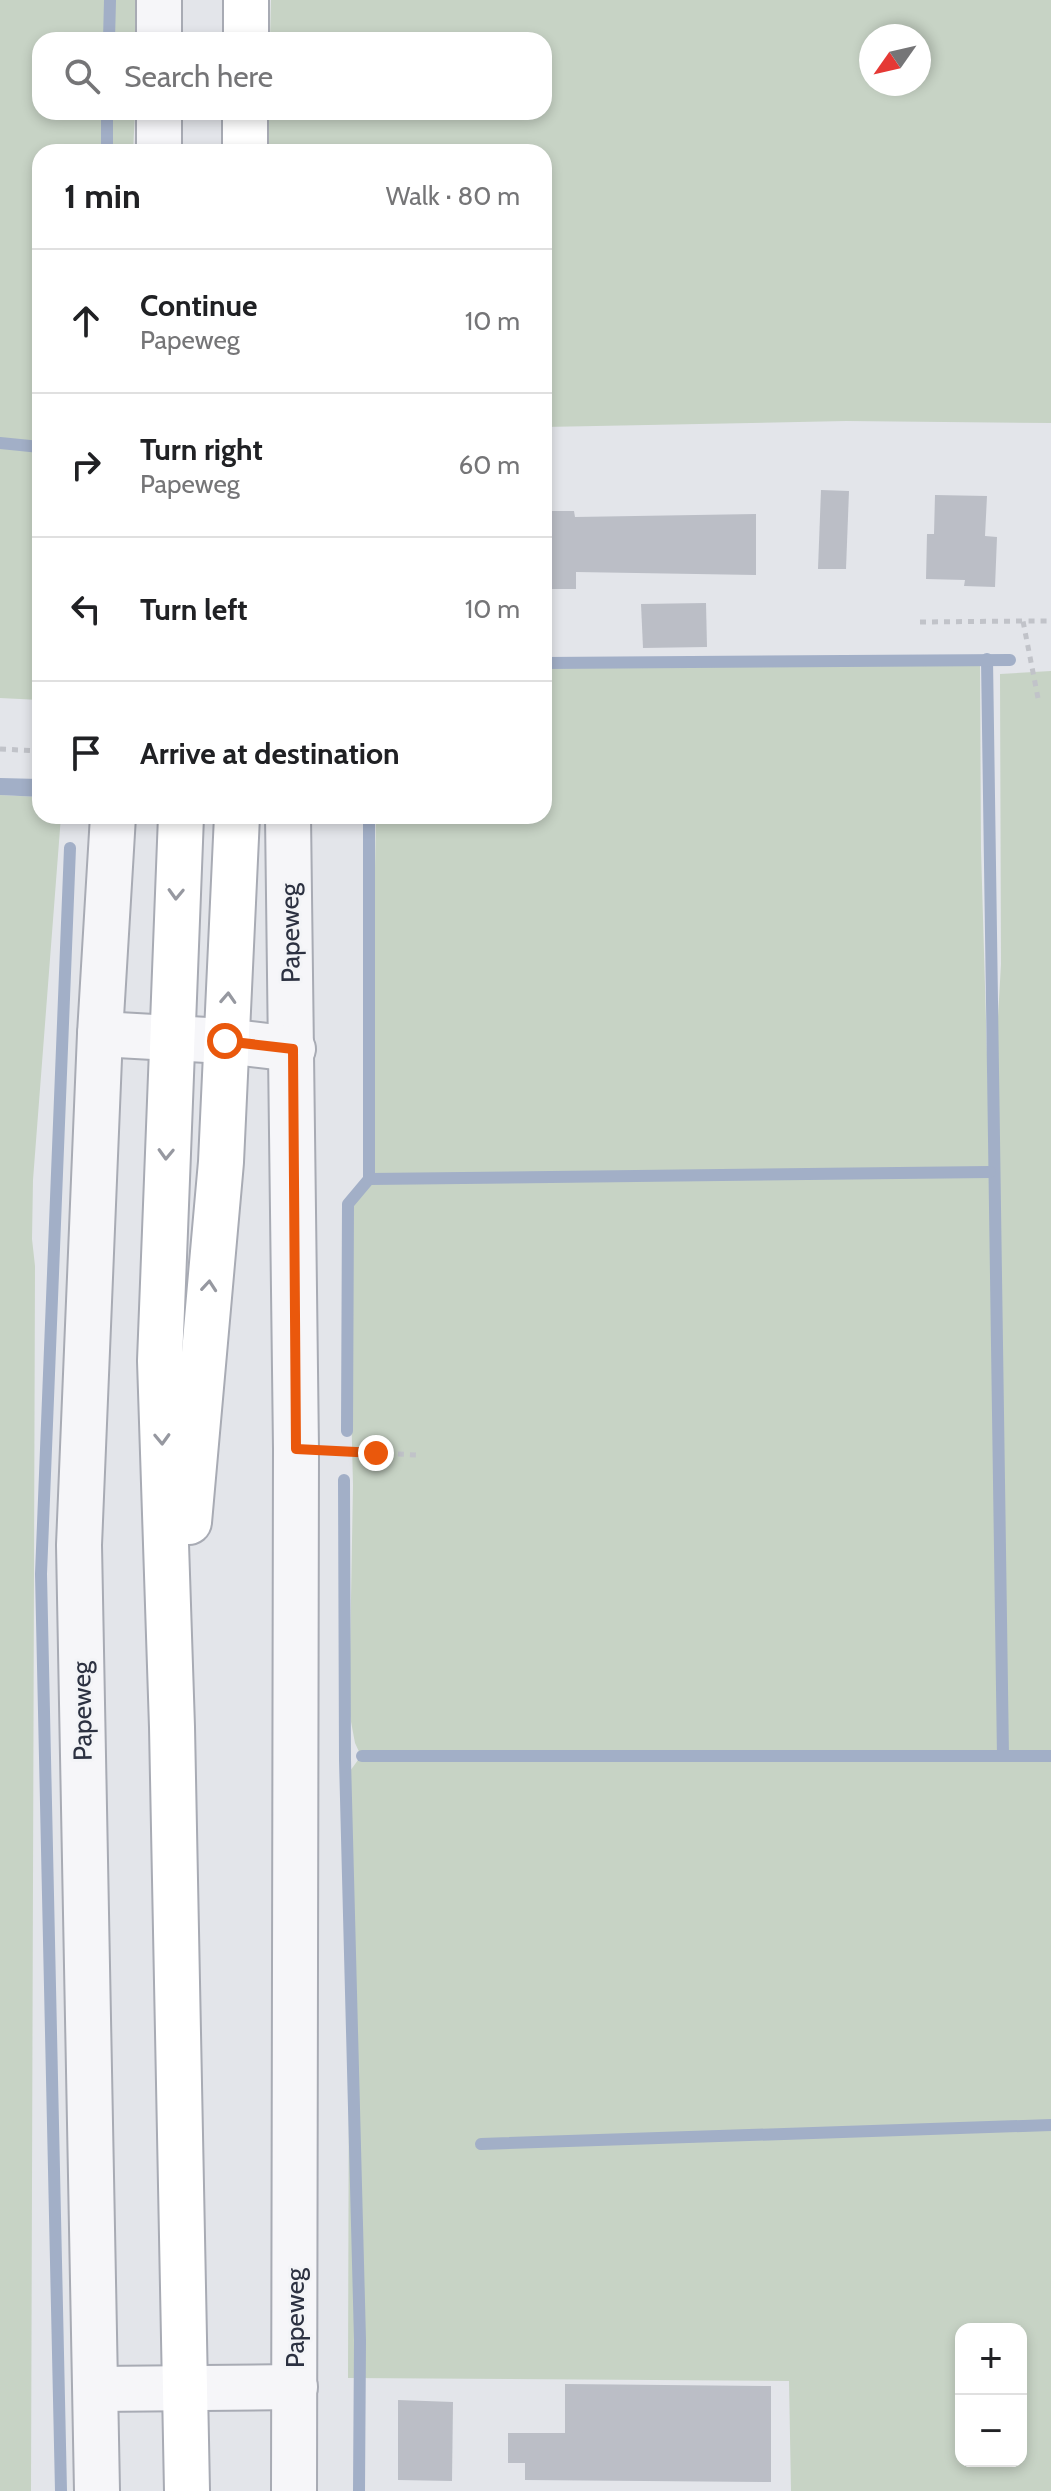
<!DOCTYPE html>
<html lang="en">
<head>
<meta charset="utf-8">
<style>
  :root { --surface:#fff; --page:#f2f2f2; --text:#202124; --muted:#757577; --line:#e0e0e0 }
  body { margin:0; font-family:Cabin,sans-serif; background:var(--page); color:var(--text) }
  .controls { position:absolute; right:24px; bottom:24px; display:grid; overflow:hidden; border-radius:16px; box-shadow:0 4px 12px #0003 }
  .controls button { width:72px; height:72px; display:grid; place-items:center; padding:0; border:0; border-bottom:2px solid var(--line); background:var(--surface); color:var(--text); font:40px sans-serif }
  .compass { position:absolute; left:859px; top:24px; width:72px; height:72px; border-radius:50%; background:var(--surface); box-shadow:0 4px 12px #0003; rotate:236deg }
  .stop { position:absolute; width:24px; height:24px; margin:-18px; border:6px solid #ea580c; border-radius:50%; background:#fff }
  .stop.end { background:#ea580c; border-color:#fff; box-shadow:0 2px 8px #0008 }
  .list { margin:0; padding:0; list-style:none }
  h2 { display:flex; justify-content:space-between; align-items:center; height:104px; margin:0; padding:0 32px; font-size:34px }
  h2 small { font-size:26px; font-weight:400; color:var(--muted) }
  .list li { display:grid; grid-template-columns:52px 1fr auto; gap:24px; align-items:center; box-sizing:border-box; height:144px; padding:0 32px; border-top:2px solid var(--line) }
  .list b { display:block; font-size:30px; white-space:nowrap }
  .list p { margin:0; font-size:26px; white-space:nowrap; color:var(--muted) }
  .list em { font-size:26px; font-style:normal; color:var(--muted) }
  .icon { flex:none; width:44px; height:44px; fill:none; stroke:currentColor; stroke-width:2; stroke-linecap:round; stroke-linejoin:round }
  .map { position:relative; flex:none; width:1051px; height:2491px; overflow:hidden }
  .search { position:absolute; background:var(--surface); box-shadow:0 4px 12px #0003; left:32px; top:32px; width:520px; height:88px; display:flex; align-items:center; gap:20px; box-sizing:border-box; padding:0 28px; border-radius:24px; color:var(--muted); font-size:30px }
  .panel { position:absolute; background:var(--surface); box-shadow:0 4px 12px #0003; left:32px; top:144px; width:520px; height:680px; border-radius:24px }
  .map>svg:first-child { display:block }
  .green { fill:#c7d3c5; fill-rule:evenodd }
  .water { fill:#a2afc7 }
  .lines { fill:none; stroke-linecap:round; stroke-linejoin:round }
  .stream { stroke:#a2afc7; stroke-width:12 }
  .building { fill:#bbbec6 }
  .minor-casing { stroke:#a8abb4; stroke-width:48 }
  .secondary-casing { stroke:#a8abb4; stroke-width:48 }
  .path { stroke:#c1c3c9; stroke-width:5; stroke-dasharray:6 6; stroke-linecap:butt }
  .minor { stroke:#f6f6f9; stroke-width:44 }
  .secondary { stroke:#fff; stroke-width:44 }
  .oneway { stroke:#9698a0 }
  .route { stroke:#ea580c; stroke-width:10 }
  .labels { text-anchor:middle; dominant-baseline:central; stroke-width:6; stroke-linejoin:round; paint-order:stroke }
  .street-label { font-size:26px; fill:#2c3141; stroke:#f3f4f7 }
</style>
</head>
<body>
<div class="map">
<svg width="1051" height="2491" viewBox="0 0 1051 2491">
  <rect width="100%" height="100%" fill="#e3e5ea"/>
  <g class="green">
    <polygon points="0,0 135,0 135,40 40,40 40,112 135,112 133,152 40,152 40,700 0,698"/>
    <path d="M271 0H1051V423L846 421 544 427V152H267L268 112H544V40H270ZM871 36H919V84H871Z"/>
    <path d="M544 665H980L981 850 990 1157 1001 964 1000 674 1051 671V2491H791L789 2381 348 2378 349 2038 344 1827 346 1788 350 1771 361 1756 355 1743 349 1711 353 1485 347 1236C348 1207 345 1197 369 1179L376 816H544ZM1021 2329V2461H961V2329Z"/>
    <polygon points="0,795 40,797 40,816 61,816 33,1180 32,1239 35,1266 31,2491 0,2491"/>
  </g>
  <polygon class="water" points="0,778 40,779 40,797 0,795"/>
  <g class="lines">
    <g class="stream">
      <polyline points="109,40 110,0"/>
      <polyline points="107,152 107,112"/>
      <polyline points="0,443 40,447"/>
      <polyline points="987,659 1003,1756"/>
      <polyline points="544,663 1010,660"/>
      <polyline points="369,816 369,1179"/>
      <polyline points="347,1431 348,1204 369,1179 990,1172"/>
      <polyline points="344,1480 345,1760 360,2340 359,2491"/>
      <polyline points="362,1756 1051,1756"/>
      <polyline points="481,2144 1051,2125"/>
      <polyline points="61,2491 41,1574 70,848"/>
    </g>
  </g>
  <g class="building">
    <polygon points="821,490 849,491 846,569 818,569"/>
    <polygon points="935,495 987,496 985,536 997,537 995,587 964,586 965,580 926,579 927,534 934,534"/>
    <polygon points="544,511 574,511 575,517 756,514 756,575 576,572 576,589 544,589"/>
    <polygon points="706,603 707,647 643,648 641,604"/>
    <polygon points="565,2384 771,2386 771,2482 525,2480 525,2463 508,2463 508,2433 565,2433"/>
    <polygon points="398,2400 453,2402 452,2481 398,2480"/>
  </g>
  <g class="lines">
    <defs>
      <g id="minor">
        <polyline points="159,0 159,40"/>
        <polyline points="159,112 159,152"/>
        <polyline points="288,816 296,1449 294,2491"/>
        <polyline points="100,1034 225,1041 293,1049"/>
        <polyline points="96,2389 295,2387"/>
        <polyline points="97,2491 79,1545 100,1034 113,816"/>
      </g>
      <g id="secondary">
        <polyline points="246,40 246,0"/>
        <polyline points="245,152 245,112"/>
        <polyline points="181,816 160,1361 172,1727 187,2491"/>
        <polyline points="189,1522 221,1162 237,816"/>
      </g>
    </defs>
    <use href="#minor" class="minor-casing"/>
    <use href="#secondary" class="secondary-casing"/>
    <g class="path">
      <polyline points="920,622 1023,621"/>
      <polyline points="1038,698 1023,621 1051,621"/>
      <polyline points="0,749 40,751"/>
      <polyline points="338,1451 417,1455"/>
    </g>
    <use href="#minor" class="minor"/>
    <use href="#secondary" class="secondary"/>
  </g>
  <defs><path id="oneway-chevron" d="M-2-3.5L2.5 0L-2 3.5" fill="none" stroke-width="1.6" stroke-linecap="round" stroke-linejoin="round" transform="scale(2)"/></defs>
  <g class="oneway">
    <use href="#oneway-chevron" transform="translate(176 894) rotate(92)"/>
    <use href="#oneway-chevron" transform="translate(228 998) rotate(-87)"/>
    <use href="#oneway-chevron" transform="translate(166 1154) rotate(92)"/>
    <use href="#oneway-chevron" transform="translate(209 1286) rotate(-85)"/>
    <use href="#oneway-chevron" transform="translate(162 1439) rotate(88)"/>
  </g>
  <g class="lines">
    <polyline class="route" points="225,1041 293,1049 296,1449 376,1453"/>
  </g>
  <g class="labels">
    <g class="street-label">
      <text transform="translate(290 933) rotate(-91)">Papeweg</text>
      <text transform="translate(82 1711) rotate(-91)">Papeweg</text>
      <text transform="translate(295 2318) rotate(-90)">Papeweg</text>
    </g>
  </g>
</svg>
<div class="controls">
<button>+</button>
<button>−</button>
</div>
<svg class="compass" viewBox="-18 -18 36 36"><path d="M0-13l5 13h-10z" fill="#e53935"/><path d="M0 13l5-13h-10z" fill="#757577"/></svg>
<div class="stop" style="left:225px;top:1041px"></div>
<div class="stop end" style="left:376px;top:1453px"></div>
<div class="search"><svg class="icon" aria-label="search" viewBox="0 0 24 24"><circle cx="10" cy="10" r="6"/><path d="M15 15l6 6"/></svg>Search here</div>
<section class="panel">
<h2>1 min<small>Walk · 80 m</small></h2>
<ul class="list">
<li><svg class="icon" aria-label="ahead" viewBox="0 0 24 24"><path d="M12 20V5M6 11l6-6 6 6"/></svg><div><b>Continue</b><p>Papeweg</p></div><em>10 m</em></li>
<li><svg class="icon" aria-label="right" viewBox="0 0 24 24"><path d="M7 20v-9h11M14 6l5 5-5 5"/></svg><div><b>Turn right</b><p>Papeweg</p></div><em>60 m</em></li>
<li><svg class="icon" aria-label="left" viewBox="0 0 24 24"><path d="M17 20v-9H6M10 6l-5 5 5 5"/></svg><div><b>Turn left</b></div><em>10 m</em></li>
<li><svg class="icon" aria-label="arrive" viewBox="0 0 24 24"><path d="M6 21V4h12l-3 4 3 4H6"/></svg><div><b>Arrive at destination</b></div></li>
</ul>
</section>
</div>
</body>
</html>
